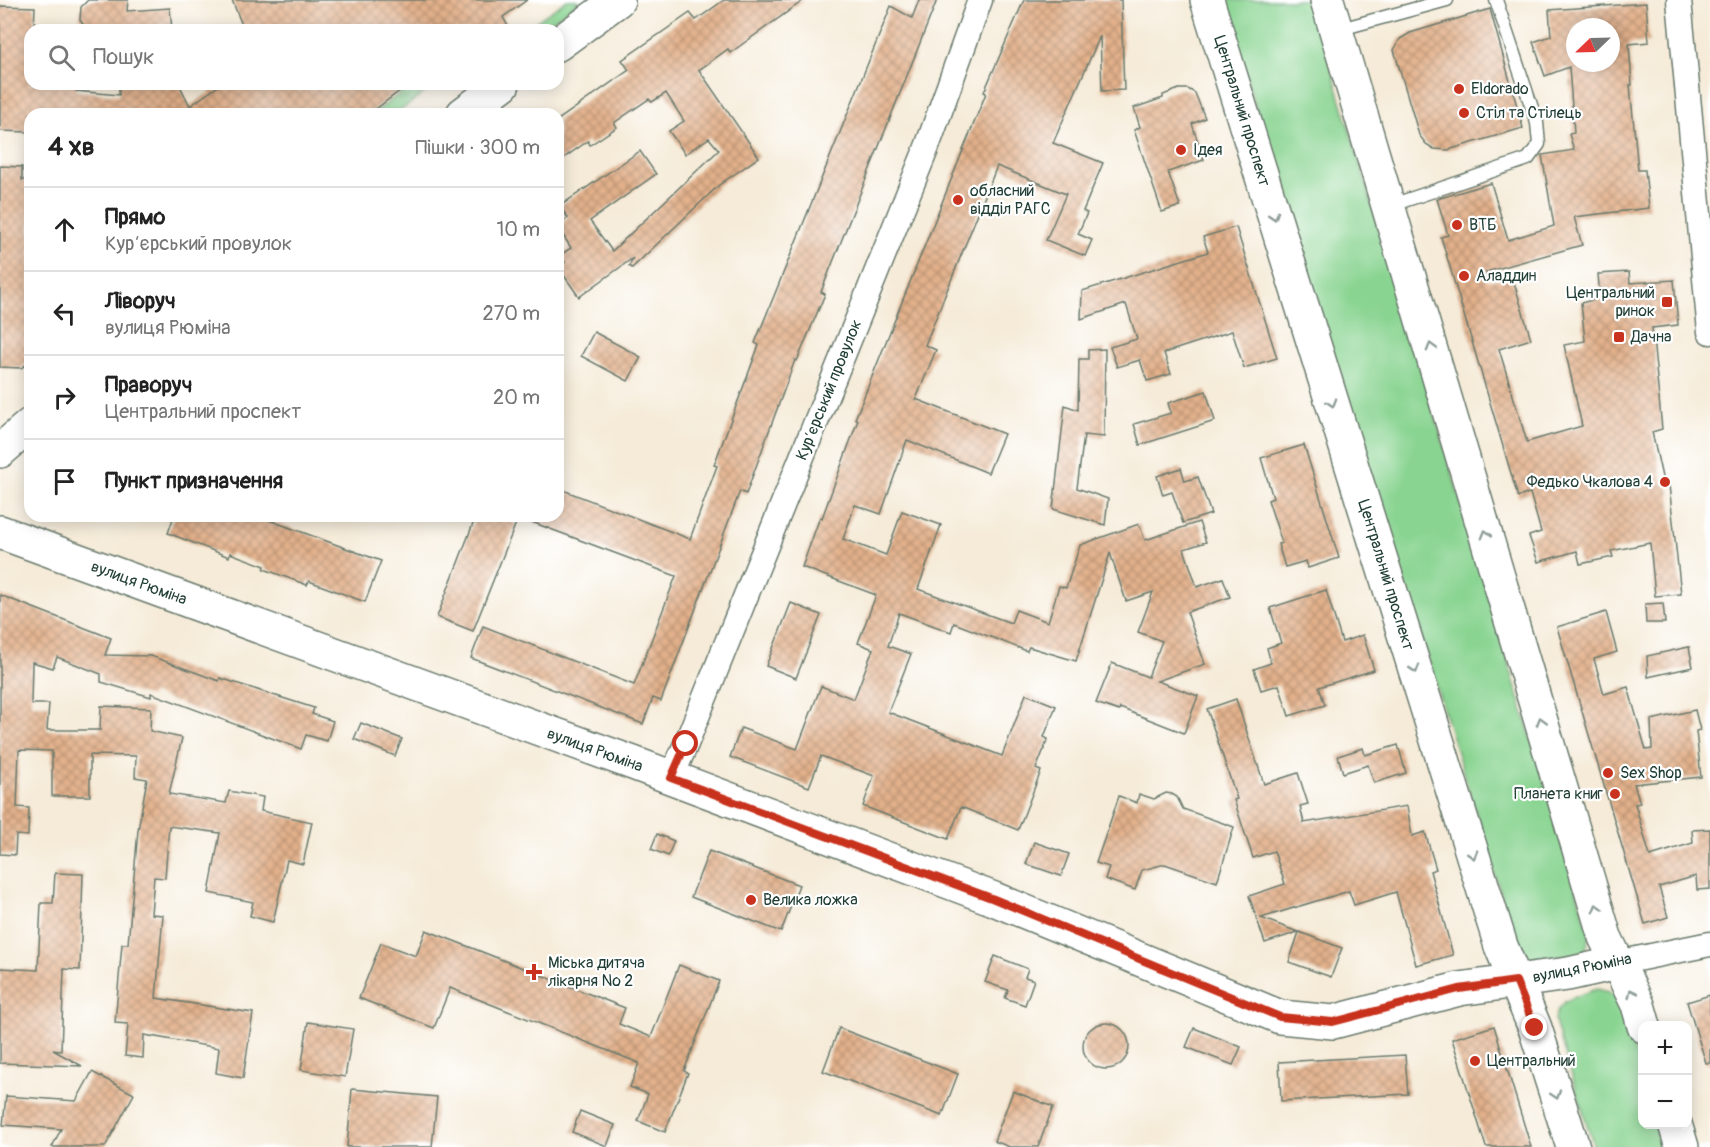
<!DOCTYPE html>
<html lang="uk">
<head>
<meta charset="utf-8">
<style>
  :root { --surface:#fff; --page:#f2f2f2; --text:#222; --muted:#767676; --line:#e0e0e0 }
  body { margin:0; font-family:Pangolin,sans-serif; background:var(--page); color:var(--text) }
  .controls { position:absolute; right:18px; bottom:18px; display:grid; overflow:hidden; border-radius:12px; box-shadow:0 3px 15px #0003 }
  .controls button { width:54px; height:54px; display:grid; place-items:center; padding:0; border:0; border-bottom:2px solid var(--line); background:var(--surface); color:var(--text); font:30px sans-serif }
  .compass { position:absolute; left:1566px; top:18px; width:54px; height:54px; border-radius:50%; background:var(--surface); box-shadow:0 3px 15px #0003; rotate:247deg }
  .stop { position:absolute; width:18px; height:18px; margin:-14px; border:4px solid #c8321e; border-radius:50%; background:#fff }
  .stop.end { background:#c8321e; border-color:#fff; box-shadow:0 2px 6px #0008 }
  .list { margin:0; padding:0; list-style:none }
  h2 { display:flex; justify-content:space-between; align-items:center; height:78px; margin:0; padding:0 24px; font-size:26px }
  h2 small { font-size:20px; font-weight:400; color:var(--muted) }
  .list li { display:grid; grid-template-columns:39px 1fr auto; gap:18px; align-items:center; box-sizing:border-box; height:84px; padding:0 24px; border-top:2px solid var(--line) }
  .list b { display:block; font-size:22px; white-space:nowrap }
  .list p { margin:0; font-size:20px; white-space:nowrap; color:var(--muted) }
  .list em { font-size:20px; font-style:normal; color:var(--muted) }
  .icon { flex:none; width:33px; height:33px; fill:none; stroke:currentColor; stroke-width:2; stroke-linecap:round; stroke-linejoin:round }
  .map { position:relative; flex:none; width:1710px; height:1147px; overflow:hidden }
  .search { position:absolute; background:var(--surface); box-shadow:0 3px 15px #0003; left:24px; top:24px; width:540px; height:66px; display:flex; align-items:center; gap:15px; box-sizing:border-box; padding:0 21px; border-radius:18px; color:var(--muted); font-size:22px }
  .panel { position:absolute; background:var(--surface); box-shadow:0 3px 15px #0003; left:24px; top:108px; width:540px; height:414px; border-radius:18px }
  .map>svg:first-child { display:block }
  .grass { fill:url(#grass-tufts); stroke:#548862; stroke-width:1.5 }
  .green { fill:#89d491; stroke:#548862; stroke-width:1.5 }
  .building { fill:url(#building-cross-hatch); fill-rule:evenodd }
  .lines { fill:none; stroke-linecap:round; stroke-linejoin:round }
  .lane-casing { stroke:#6a7a6d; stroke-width:15 }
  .street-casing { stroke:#6a7a6d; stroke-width:27 }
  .secondary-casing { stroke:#6a7a6d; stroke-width:36 }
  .lane { stroke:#fff; stroke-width:12 }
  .street { stroke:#fff; stroke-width:24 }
  .secondary { stroke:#fff; stroke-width:33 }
  .oneway { stroke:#8f9e9a }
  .route { stroke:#c8321e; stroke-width:8 }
  .poi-dot { fill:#c8321e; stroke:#fff; stroke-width:2 }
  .labels { text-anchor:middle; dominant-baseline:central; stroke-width:4.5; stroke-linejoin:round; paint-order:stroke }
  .poi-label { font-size:16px; fill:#1f3d34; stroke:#fff; text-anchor:start }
  .street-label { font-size:16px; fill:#1f3d34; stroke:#fff }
</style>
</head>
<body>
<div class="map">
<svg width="1710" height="1147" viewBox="0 0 1710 1147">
  <defs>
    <pattern id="grass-tufts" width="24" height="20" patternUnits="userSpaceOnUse" patternTransform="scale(1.5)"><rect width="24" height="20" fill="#89d491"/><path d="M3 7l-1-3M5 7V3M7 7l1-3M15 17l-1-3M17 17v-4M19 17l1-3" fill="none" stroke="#6fad77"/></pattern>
    <pattern id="building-cross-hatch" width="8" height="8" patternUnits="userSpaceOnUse" patternTransform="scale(1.5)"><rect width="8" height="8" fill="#e3b18b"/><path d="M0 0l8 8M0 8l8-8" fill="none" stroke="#b79172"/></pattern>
  </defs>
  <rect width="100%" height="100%" fill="#fff"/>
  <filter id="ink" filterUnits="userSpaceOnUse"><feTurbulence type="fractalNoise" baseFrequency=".0167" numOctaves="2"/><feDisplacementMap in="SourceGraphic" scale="12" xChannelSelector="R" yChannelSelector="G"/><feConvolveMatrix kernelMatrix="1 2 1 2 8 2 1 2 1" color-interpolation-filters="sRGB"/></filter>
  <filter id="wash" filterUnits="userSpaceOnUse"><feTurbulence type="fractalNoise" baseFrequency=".008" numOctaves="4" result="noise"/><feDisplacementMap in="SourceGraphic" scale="24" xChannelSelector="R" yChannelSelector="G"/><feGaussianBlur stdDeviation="1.35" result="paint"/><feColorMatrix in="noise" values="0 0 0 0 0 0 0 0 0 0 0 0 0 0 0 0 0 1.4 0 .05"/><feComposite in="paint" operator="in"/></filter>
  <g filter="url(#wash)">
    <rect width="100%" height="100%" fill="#f5ebd8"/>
    <g class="grass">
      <polygon points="567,0 577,0 578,2 540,30 524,30"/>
      <polygon points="413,84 436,84 396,114 373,114"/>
    </g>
    <g class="green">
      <polygon points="1222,0 1311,0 1589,933 1587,946 1582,955 1530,964 1518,948"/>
      <path d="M1597 989 1609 992 1618 999 1642 1073V1124L1659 1125 1666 1147H1594L1555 1022C1555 999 1578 996 1597 989Z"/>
    </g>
    <g id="blocks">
      <g class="building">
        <polygon points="88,0 128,0 127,11 170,8 172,30 87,30 80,20 81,7"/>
        <polygon points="232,0 527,0 503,17 510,30 244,30"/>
        <polygon points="724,0 804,0 730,53 728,49 699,70 759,157 719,185 632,268 629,266 633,258 579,297 558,267 565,262 560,255 571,248 558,227 558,225 568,218 560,206 640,151 656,174 590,221 612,251 719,150 709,138 685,154 669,131 684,121 666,93 652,102 649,99 614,123 617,127 590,145 588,141 558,162 558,120 629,70 622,60 690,13 696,20"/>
        <polygon points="919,0 937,0 821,292 825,294 797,361 795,360 746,494 740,491 661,701 653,698 643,724 471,658 483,626 634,685 676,576 521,518 522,516 558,516 558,488 690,539 717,466 714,465 759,345 755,343 891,6 912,18"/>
        <polygon points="1024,0 1121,0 1124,90 1102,91 1100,36 1053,143 1103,163 1083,211 1087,213 1078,234 1092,240 1085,256 1046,240 1066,194 997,166 925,345 936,350 916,399 1004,434 988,473 907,440 881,514 855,505 843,539 886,555 902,511 941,525 918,589 1011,623 1016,610 1048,622 1059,586 1066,588 1080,545 1139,524 1145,540 1199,522 1206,542 1184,549 1197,587 1223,578 1230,597 1187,612 1205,664 1157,681 1198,696 1184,733 1120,708 1119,711 1096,703 1112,663 1148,677 1162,641 1138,632 1153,592 1126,601 1110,553 1076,661 1029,647 1027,651 954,623 951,632 899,613 888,646 911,654 888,712 1002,756 1026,694 1056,706 1044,737 1048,739 1036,769 1041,771 1018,830 961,807 948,839 863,806 874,776 821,756 809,787 730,757 741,728 797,749 821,686 854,699 873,649 858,643 876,595 802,567 820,517 822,518 858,420 855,419 986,93 984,92"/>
        <path d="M1646 3 1649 42 1629 44 1632 85H1630L1638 170H1645L1649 208 1574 217 1582 245 1486 272 1487 280 1513 279 1531 339 1499 349 1527 442 1582 426 1564 345 1585 341 1581 303 1600 298 1598 274 1629 272 1630 283 1674 280 1678 325 1652 328 1662 429 1652 432 1664 486 1669 485 1681 594 1655 596 1650 543 1611 551 1613 557 1580 564 1577 551 1538 562 1529 536 1541 532 1530 493 1518 497 1441 237 1448 235 1437 199 1491 183 1508 240 1554 226 1542 155 1574 150 1569 134 1574 133 1569 67 1545 76 1533 42 1551 36 1549 10ZM1575 27H1611V63H1575Z"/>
        <polygon points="0,6 35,7 34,30 30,30 30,84 77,84 76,91 119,95 119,84 179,84 190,106 221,84 409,84 369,114 30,114 30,132 0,131"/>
        <polygon points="1490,9 1523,128 1448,150 1434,149 1426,144 1419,135 1394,50 1400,39 1410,33"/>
        <polygon points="1179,89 1188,89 1195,93 1205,118 1192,124 1204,160 1168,172 1180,206 1162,212 1134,130 1140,127 1134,108 1163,98 1163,95"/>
        <polygon points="0,166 22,167 22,180 28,180 28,189 30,189 30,362 21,368 0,367"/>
        <polygon points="1236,227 1277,358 1244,368 1232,331 1164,353 1171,374 1147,381 1140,360 1117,367 1110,347 1137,339 1126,304 1081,319 1082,291 1208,252 1203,237"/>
        <polygon points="594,332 641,357 628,381 581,356"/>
        <polygon points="1105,349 1104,437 1084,435 1077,488 1108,499 1105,525 1053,509 1065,405 1078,410 1079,359 1088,359 1088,350"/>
        <polygon points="1206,391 1215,421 1140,445 1134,424 1171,413 1168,403"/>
        <polygon points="1304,445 1339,558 1308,568 1306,561 1285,567 1278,544 1282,543 1268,500 1273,498 1261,458"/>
        <polygon points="1181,468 1185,481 1198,477 1211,514 1183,523 1172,492 1163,495 1157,476"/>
        <polygon points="174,516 258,516 381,561 365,602 309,581 307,585 264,569 265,566 230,553 229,557 168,533"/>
        <polygon points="476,516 497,516 516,523 473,631 437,617"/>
        <polygon points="1326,590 1342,642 1363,635 1374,670 1319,687 1325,705 1289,716 1279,685 1261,690 1254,669 1271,663 1267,648 1281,643 1270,608"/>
        <polygon points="0,595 111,638 105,655 151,656 219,681 220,678 314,708 312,714 333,721 327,741 306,735 301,749 151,693 151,697 101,682 101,674 57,657 53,668 32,662 31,704 49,704 47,730 100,730 101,706 151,708 150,731 182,738 169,794 226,803 229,791 263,797 261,811 312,822 303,864 287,860 273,922 250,916 253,902 209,893 220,833 169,826 165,878 154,877 151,914 163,915 156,998 253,1013 243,1078 216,1073 219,1048 144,1035 143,1058 125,1056 128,1024 115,1023 122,944 128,944 138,830 147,779 135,777 136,756 90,755 90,796 52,796 52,751 19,750 17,807 29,808 28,836 16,835 15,855 0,854"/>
        <polygon points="791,603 821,615 796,678 766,666"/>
        <polygon points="1663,603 1665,623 1646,623 1645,604"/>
        <polygon points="1606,612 1617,652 1594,659 1604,694 1628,687 1646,750 1652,749 1651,720 1695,710 1700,730 1696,731 1701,777 1634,784 1640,803 1635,804 1650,856 1693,843 1692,830 1710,829 1710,889 1697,890 1696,876 1659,887 1668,917 1645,924 1557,627"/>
        <polygon points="1689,647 1693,667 1648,677 1647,656"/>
        <polygon points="1236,699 1264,784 1298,773 1308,804 1300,806 1304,823 1407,806 1412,836 1425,832 1436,869 1430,871 1453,955 1416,965 1396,892 1354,905 1349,891 1261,918 1298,932 1265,943 1249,896 1285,884 1274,851 1253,858 1234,800 1237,799 1207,709"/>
        <polygon points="361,723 402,739 395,756 354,739"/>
        <polygon points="1398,745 1406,773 1374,783 1368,765 1343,773 1338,756 1363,748 1365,755"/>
        <polygon points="1166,793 1172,794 1177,797 1183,809 1234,827 1217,882 1165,864 1142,870 1135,890 1105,879 1109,867 1096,863 1119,796 1137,803 1139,794 1154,799"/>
        <polygon points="657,834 674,841 668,856 651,849"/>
        <polygon points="1034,842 1069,854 1061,876 1026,864"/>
        <polygon points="709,851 799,885 781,932 691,897"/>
        <polygon points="55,873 83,874 80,970 64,969 61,1051 53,1050 82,1066 0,1063 0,968 38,970 41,903 53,903"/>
        <polygon points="426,930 625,1008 619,1024 651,1037 679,965 719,981 684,1071 688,1073 665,1132 638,1121 648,1094 630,1087 639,1063 450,988 434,1028 359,998 381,943 416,956"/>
        <polygon points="1299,932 1342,948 1331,977 1289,962"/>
        <polygon points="995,956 1028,969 1025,977 1034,980 1025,1005 1005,998 1008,990 985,982"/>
        <polygon points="1710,995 1710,1063 1706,1063 1687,1002"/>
        <polygon points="308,1022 353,1029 345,1077 301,1070"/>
        <circle cx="1106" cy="1046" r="23"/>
        <polygon points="1494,1026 1531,1147 1486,1147 1452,1039"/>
        <polygon points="839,1028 958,1074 942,1116 823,1071"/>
        <polygon points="1194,1028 1241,1047 1233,1065 1186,1047"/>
        <polygon points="1405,1055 1408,1094 1281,1101 1279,1062"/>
        <polygon points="92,1072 134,1094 105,1147 52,1147 61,1129 3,1125 6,1096 76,1101"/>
        <polygon points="352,1089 437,1097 432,1147 347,1147"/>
        <polygon points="1013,1091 1053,1107 1038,1147 1010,1147 994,1141"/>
        <polygon points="580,1111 615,1125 607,1146 572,1132"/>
      </g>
    </g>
  </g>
  <g filter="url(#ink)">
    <use href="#blocks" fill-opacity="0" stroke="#6a7a6d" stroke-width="1.5"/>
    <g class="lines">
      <defs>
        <g id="lane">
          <polyline points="1337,30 1447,0"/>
          <polyline points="1389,206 1528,159 1539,144 1537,123 1496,0"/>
        </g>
        <g id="street">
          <polyline points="1679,0 1710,332"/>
          <polyline points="671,778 686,744 927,147 980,0"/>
          <polyline points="1617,963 1710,944"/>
        </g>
        <g id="secondary">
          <polyline points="1207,0 1501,946 1535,1028 1573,1147"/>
          <polyline points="1327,0 1605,937 1638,1005 1644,1026"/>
          <polyline points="558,44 618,0"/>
          <polyline points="463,114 503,84"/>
          <polyline points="0,451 30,425"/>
          <polyline points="0,532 633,763 994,899 1280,1017 1333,1022 1459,989 1568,974 1617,963"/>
          <polyline points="1675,1124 1682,1147"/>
        </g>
      </defs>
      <use href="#lane" class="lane-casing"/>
      <use href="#street" class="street-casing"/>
      <use href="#secondary" class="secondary-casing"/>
      <use href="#lane" class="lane"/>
      <use href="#street" class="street"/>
      <use href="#secondary" class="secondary"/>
    </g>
    <defs><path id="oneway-chevron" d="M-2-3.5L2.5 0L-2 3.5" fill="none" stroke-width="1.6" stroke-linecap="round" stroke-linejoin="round" transform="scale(1.5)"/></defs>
    <g class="oneway">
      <use href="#oneway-chevron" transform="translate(1274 216) rotate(73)"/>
      <use href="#oneway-chevron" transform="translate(1431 347) rotate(-106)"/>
      <use href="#oneway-chevron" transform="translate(1332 403) rotate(73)"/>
      <use href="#oneway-chevron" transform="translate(1486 534) rotate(-106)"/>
      <use href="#oneway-chevron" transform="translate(1415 669) rotate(73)"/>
      <use href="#oneway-chevron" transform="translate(1541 721) rotate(-106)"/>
      <use href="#oneway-chevron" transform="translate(1473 855) rotate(73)"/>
      <use href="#oneway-chevron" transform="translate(1597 908) rotate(-106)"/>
      <use href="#oneway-chevron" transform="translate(1632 993) rotate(-116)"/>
      <use href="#oneway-chevron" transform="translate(1556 1095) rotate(72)"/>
    </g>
  </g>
  <g class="lines" filter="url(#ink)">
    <polyline class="route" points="686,744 671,778 994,899 1280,1017 1333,1022 1459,989 1516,981 1535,1028"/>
  </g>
  <g class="poi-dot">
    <circle cx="1459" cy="89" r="6"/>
    <circle cx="1464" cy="113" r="6"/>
    <circle cx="1181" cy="150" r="6"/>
    <circle cx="958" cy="200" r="6"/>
    <circle cx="1457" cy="225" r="6"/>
    <circle cx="1464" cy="276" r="6"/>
    <rect x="1661" y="296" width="12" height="12" rx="3"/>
    <rect x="1613" y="331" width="12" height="12" rx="3"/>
    <circle cx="1665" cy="482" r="6"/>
    <circle cx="1608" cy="773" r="6"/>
    <circle cx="1615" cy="794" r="6"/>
    <circle cx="751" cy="900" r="6"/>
    <path d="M531 963h6v6h6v6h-6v6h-6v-6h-6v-6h6z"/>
    <circle cx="1475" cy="1061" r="6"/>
  </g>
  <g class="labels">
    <g class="poi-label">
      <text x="1471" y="89">Eldorado</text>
      <text x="1476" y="113">Стіл та Стілець</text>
      <text x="1193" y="150">Ідея</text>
      <text x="970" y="191">обласний<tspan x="970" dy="18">відділ РАГС</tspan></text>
      <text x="1469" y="225">ВТБ</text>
      <text x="1476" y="276">Аладдин</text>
      <text x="1655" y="293" text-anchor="end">Центральний<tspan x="1655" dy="18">ринок</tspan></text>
      <text x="1631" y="337">Дачна</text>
      <text x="1653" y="482" text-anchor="end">Федько Чкалова 4</text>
      <text x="1620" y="773">Sex Shop</text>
      <text x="1603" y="794" text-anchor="end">Планета книг</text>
      <text x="763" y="900">Велика ложка</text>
      <text x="548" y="963">Міська дитяча<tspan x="548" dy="18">лікарня № 2</tspan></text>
      <text x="1487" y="1061">Центральний</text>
    </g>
    <g class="street-label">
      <text transform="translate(1242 111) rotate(73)">Центральний проспект</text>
      <text transform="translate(829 390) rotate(-68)">Курʼєрський провулок</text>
      <text transform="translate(1386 575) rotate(73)">Центральний проспект</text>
      <text transform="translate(139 583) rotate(20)">вулиця Рюміна</text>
      <text transform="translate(595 750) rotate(20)">вулиця Рюміна</text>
      <text transform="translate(1582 968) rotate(-11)">вулиця Рюміна</text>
    </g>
  </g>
</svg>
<div class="controls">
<button>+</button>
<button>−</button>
</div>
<svg class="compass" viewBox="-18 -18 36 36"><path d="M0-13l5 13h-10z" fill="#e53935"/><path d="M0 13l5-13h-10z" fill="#767676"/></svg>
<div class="stop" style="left:686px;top:744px"></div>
<div class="stop end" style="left:1535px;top:1028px"></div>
<div class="search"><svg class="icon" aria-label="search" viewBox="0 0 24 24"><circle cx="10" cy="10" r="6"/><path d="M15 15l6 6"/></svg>Пошук</div>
<section class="panel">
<h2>4 хв<small>Пішки · 300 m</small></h2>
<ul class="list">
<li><svg class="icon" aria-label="ahead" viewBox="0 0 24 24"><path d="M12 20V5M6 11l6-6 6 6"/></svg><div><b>Прямо</b><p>Курʼєрський провулок</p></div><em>10 m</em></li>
<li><svg class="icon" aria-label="left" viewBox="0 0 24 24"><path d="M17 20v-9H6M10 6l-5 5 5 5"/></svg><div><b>Ліворуч</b><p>вулиця Рюміна</p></div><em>270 m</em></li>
<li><svg class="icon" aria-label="right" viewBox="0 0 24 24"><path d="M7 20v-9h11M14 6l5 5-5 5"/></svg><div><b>Праворуч</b><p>Центральний проспект</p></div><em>20 m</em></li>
<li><svg class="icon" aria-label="arrive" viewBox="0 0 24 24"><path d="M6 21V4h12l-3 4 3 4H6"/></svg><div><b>Пункт призначення</b></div></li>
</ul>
</section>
</div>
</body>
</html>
